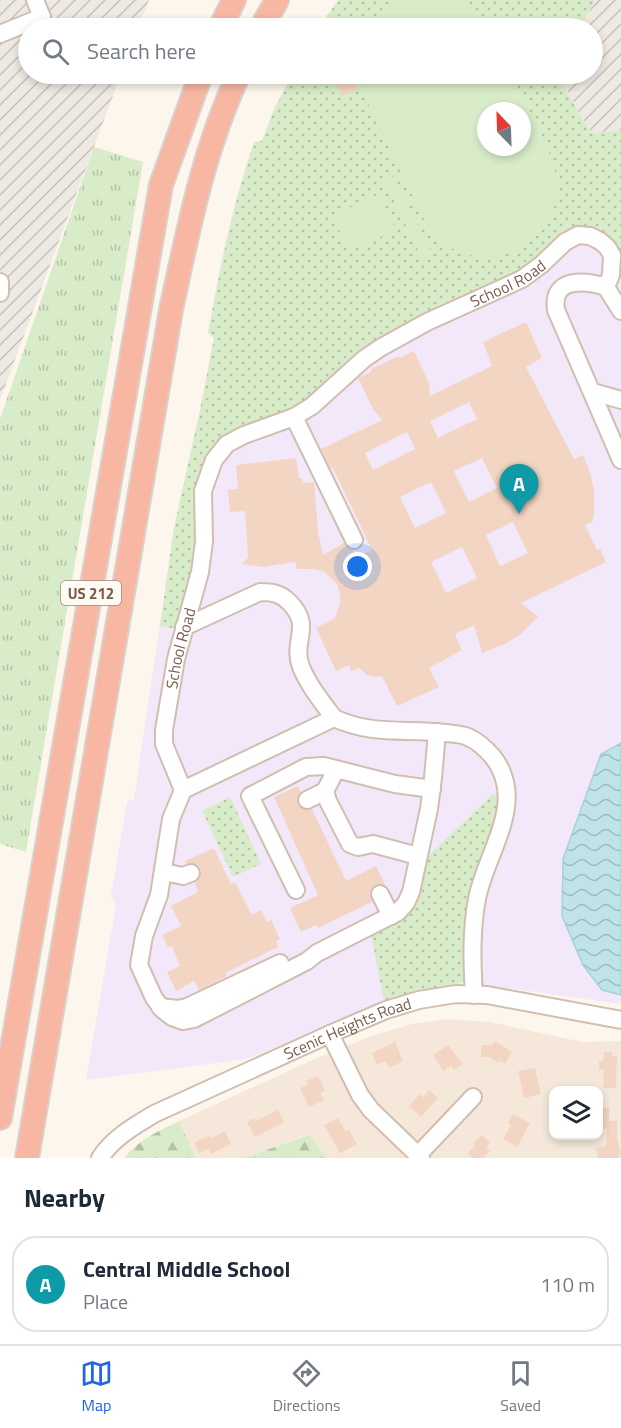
<!DOCTYPE html>
<html lang="en">
<head>
<meta charset="utf-8">
<style>
  :root { --surface:#fff; --page:#f2f2f3; --text:#1f2937; --muted:#747a83; --line:#e0e1e3; --accent:#2563eb }
  body { margin:0; font-family:"Titillium Web",sans-serif; background:var(--page); color:var(--text) }
  .controls { position:absolute; right:18px; bottom:18px; display:grid; overflow:hidden; border-radius:12px; box-shadow:0 3px 9px #0003 }
  .controls button { width:54px; height:54px; display:grid; place-items:center; padding:0; border:0; border-bottom:2px solid var(--line); background:var(--surface); color:var(--text); font:30px sans-serif }
  .compass { position:absolute; left:477px; top:102px; width:54px; height:54px; border-radius:50%; background:var(--surface); box-shadow:0 3px 9px #0003; rotate:337deg }
  .you { position:absolute; left:358px; top:567px; width:21px; height:21px; margin:-15px; border:4px solid #fff; border-radius:50%; background:#1a73e8; box-shadow:0 0 0 9px #1a73e833 }
  .badge { display:grid; place-items:center; width:39px; height:39px; border-radius:50%; background:var(--accent); color:#fff; font-size:20px; font-weight:700 }
  .pin { position:absolute; translate:-50% -50px; filter:drop-shadow(0 2px 3px #0008) }
  .pin::after { content:''; position:absolute; top:32px; width:21px; height:18px; background:inherit; clip-path:polygon(0 0,100% 0,50% 100%) }
  .list { margin:0; padding:0; list-style:none }
  h2 { display:flex; justify-content:space-between; align-items:center; height:78px; margin:0; padding:0 24px; font-size:26px }
  h2 small { font-size:20px; font-weight:400; color:var(--muted) }
  .list li { display:grid; grid-template-columns:39px 1fr auto; gap:18px; align-items:center; box-sizing:border-box; height:96px; margin:0 12px 12px; padding:0 12px; border:2px solid var(--line); border-radius:24px }
  .list b { display:block; font-size:22px; white-space:nowrap }
  .list p { margin:0; font-size:20px; white-space:nowrap; color:var(--muted) }
  .list em { font-size:20px; font-style:normal; color:var(--muted) }
  .icon { flex:none; width:33px; height:33px; fill:none; stroke:currentColor; stroke-width:2; stroke-linecap:round; stroke-linejoin:round }
  .map { position:relative; flex:none; width:621px; height:1158px; overflow:hidden }
  .search { position:absolute; background:var(--surface); box-shadow:0 3px 9px #0003; left:18px; right:18px; top:18px; height:66px; display:flex; align-items:center; gap:15px; box-sizing:border-box; padding:0 21px; border-radius:33px; color:var(--muted); font-size:22px }
  .sheet { height:186px; background:var(--surface) }
  nav { display:flex; justify-content:space-around; align-items:center; box-sizing:border-box; height:84px; border-top:2px solid var(--line); background:var(--surface); font-size:16px; color:var(--muted) }
  nav a { display:grid; justify-items:center; gap:3px }
  nav .on { color:var(--accent) }
  .map>svg:first-child { display:block }
  .residential { fill:#f5e8da; fill-rule:evenodd }
  .industrial { fill:url(#industrial-furrows) }
  .education { fill:#f3e8fa; fill-rule:evenodd }
  .grass { fill:url(#grass-tufts) }
  .forest { fill:url(#forest-firs) }
  .park { fill:url(#park-dots); fill-rule:evenodd }
  .garden { fill:#d8ecc9; fill-rule:evenodd }
  .water { fill:url(#water-waves); stroke:#a5d3da; stroke-width:1.5 }
  .building { fill:#f3d5c3; fill-rule:evenodd }
  .lines { fill:none; stroke-linecap:round; stroke-linejoin:round }
  .minor-casing { stroke:#d1beb0; stroke-width:20 }
  .highway-casing { stroke:#dad1cd; stroke-width:26 }
  .minor { stroke:#fff; stroke-width:16 }
  .highway { stroke:#f7b7a3; stroke-width:22 }
  .labels { text-anchor:middle; dominant-baseline:central; stroke-width:4.5; stroke-linejoin:round; paint-order:stroke }
  .shield { fill:#fffaf3; stroke:#a28b7f; stroke-width:1.5 }
  .shield-label { font-size:15px; font-weight:bold; fill:#7a5c4d }
  .street-label { font-size:16px; fill:#7a5c4d; stroke:#fffaf3 }
</style>
</head>
<body>
<div class="map">
<svg width="621" height="1158" viewBox="0 0 621 1158">
  <defs>
    <pattern id="industrial-furrows" width="10" height="10" patternUnits="userSpaceOnUse" patternTransform="scale(1.5)"><rect width="10" height="10" fill="#efe9e4"/><path d="M-1 1l2-2M0 10L10 0M9 11l2-2" fill="none" stroke="#c7c0bb"/></pattern>
    <pattern id="grass-tufts" width="24" height="20" patternUnits="userSpaceOnUse" patternTransform="scale(1.5)"><rect width="24" height="20" fill="#d8ecc9"/><path d="M3 7l-1-3M5 7V3M7 7l1-3M15 17l-1-3M17 17v-4M19 17l1-3" fill="none" stroke="#b4c2a5"/></pattern>
    <pattern id="forest-firs" width="22" height="20" patternUnits="userSpaceOnUse" patternTransform="scale(1.5)"><rect width="22" height="20" fill="#d8ecc9"/><path d="M5 1l3.5 6h-7zM16 11l3.5 6h-7z" fill="#b4c2a5"/></pattern>
    <pattern id="park-dots" width="8" height="8" patternUnits="userSpaceOnUse" patternTransform="scale(1.5)"><rect width="8" height="8" fill="#d8ecc9"/><path d="M2 2h.1M6 6h.1" fill="none" stroke="#b4c2a5" stroke-width="1.8" stroke-linecap="round"/></pattern>
    <pattern id="water-waves" width="16" height="10" patternUnits="userSpaceOnUse" patternTransform="scale(1.5)"><rect width="16" height="10" fill="#bfe3e8"/><path d="M0 5q4-4 8 0t8 0" fill="none" stroke="#a0bbbe"/></pattern>
  </defs>
  <rect width="100%" height="100%" fill="#fdf6ec"/>
  <path class="residential" d="M445 1019 490 1022 582 1042 621 1041V1158H327L308 1135 243 1158H196L179 1121 317 1058 371 1036 412 1024ZM554 1090H598V1136H554Z"/>
  <g class="industrial">
    <polygon points="0,0 149,0 138,28 28,28 28,74 121,74 0,400"/>
    <polygon points="595,0 621,0 621,130 591,133 558,74 592,74 592,28 580,28"/>
  </g>
  <path class="education" d="M293 74H557L591 133 621 130V1004L464 982 384 1002 247 1059 86 1080 116 905 111 895 127 802 134 799 174 528 200 410 214 338 208 333 223 252 238 192 254 142 262 141 275 107ZM486 111H522V147H486Z"/>
  <polygon class="grass" points="94,147 143,162 26,852 0,844 0,419"/>
  <g class="forest">
    <path d="M179 1121 196 1158H124C138 1140 159 1131 179 1121Z"/>
    <polygon points="309,1135 327,1158 243,1158"/>
  </g>
  <g class="park">
    <polygon points="338,0 595,0 580,28 319,28"/>
    <path d="M293 74H557L591 133 621 130V264L617 246 598 231 536 262 333 378 299 406 222 443 198 535 195 565 176 629 160 626 174 528 200 410 214 338 208 333C220 268 233 205 254 142L262 141 275 107ZM486 111H522V147H486Z"/>
    <polygon points="493,794 501,802 469,892 463,939 464,982 384,1002 371,934 412,911 426,858"/>
    <polygon points="230,797 261,864 233,877 202,811"/>
  </g>
  <g class="garden">
    <polygon points="398,0 458,0 477,13 489,28 367,28 386,5"/>
    <path d="M354 74H511C525 104 560 159 557 192 552 249 484 277 440 240 432 233 427 224 421 214ZM486 111H522V147H486Z"/>
    <polygon points="394,176 433,256 423,261 384,180"/>
    <polygon points="379,194 396,230 349,251 332,216"/>
  </g>
  <polygon class="water" points="621,743 621,995 602,990 583,965 562,916 563,859 601,754"/>
  <g class="building">
    <polygon points="332,74 351,74 358,89 342,96"/>
    <path d="M526 322 542 358 526 367 574 459 583 455 590 472 594 490V514L592 522 585 525 597 550 600 549 606 562 521 603 538 617 521 634 507 643 482 653 474 625 455 634 462 650 429 668 439 687 397 706 382 676 375 677 367 675 359 668 351 671 349 665 336 671 316 628 335 618 340 604V595L337 584 325 572 315 569H297L295 562 263 567 241 564 248 558 245 511 230 512 228 490 238 489 236 465 296 458 299 478 302 479 303 483 314 482 318 532 323 555 344 543 348 548 353 550 356 557 372 550 333 468 331 469 321 449 382 420 373 409 358 378 371 372V369L399 356 400 358 414 351 429 383 430 396 492 366 483 342ZM469 402 477 419 438 438 430 421ZM407 432 415 449 373 470 365 453ZM482 458 497 488 469 502 454 471ZM431 482 446 513 415 528 400 497ZM513 522 528 553 500 566 486 535ZM462 547 477 578 446 593 431 562Z"/>
    <polygon points="298,786 301,792 297,799 298,805 306,810 312,809 346,881 376,866 385,885 376,884 372,888 370,894 372,902 318,928 316,925 301,932 290,908 318,895 274,797"/>
    <polygon points="214,848 231,884 235,882 252,915 261,910 267,922 271,920 280,939 276,941 278,947 225,973 227,976 199,990 194,981 176,991 167,972 180,966 172,946 168,948 162,935 181,926 171,906 198,892 195,883 201,875 201,869 197,865 192,863 186,864 185,861"/>
    <polygon points="495,1041 512,1052 505,1064 499,1061 498,1063 489,1057 481,1057 481,1045 492,1045"/>
    <polygon points="395,1042 403,1061 389,1068 386,1061 377,1065 372,1053"/>
    <polygon points="448,1045 463,1064 454,1070 451,1066 443,1071 433,1055"/>
    <polygon points="604,1052 612,1052 612,1056 617,1056 616,1088 603,1088 604,1069 599,1070 599,1061 603,1061"/>
    <polygon points="535,1068 541,1094 524,1098 518,1071"/>
    <polygon points="318,1076 325,1091 320,1093 324,1100 309,1107 300,1088 308,1085 306,1081"/>
    <polygon points="429,1090 438,1098 421,1117 409,1106 420,1094 423,1097"/>
    <polygon points="598,1108 609,1108 609,1121 617,1121 617,1138 621,1154 618,1154 619,1158 598,1158 596,1148 606,1146 607,1129 598,1129"/>
    <polygon points="278,1110 284,1122 255,1137 247,1122 254,1118 256,1121"/>
    <polygon points="513,1114 530,1123 517,1147 503,1139 511,1125 508,1123"/>
    <polygon points="338,1118 346,1132 349,1130 357,1144 340,1153 324,1125"/>
    <polygon points="225,1131 231,1144 211,1154 208,1149 199,1153 194,1143 210,1135 212,1138"/>
    <polygon points="482,1135 490,1143 486,1147 490,1151 483,1158 472,1158 468,1153 475,1145 473,1143"/>
  </g>
  <g class="lines">
    <defs>
      <g id="minor">
        <polyline points="0,34 42,17 35,0"/>
        <polyline points="0,282 0,293"/>
        <path d="M606 287C585 280 551 277 556 310L621 460"/>
        <polyline points="593,392 621,400"/>
        <polyline points="294,417 354,540"/>
        <path d="M184 627 260 592C272 592 280 593 289 602 314 627 291 640 301 667 309 686 322 702 334 718"/>
        <polyline points="336,770 325,791 328,801 350,844 358,847 373,844 418,856"/>
        <polyline points="183,790 171,819 159,895 144,936 139,965 154,998 163,1010 172,1017 183,1021 194,1019 307,961 317,953 398,912 406,903 411,892 429,809 433,778 437,732"/>
        <polyline points="307,800 325,791"/>
        <polyline points="163,872 183,876 191,873"/>
        <polyline points="296,890 250,796 306,767 324,766 395,784 432,789"/>
        <polyline points="380,894 391,916"/>
        <path id="s1" d="M474 995C472 963 471 931 477 899 486 852 528 802 493 757 486 749 478 741 468 737 462 734 453 734 446 733 405 728 373 736 334 718L183 790 164 744V730L176 659 200 572 204 542 203 491 214 460 227 444 244 435 294 417 312 406 364 359 380 348 427 322 522 279 541 265 565 242 578 235 590 236 600 241 607 247 612 255 611 275 606 287 621 311"/>
        <polyline points="160,1007 178,1009 187,1007 280,963"/>
        <polyline points="330,1034 360,1095 371,1110 421,1158"/>
        <polyline points="418,1155 473,1097"/>
        <path id="s2" d="M100 1158C113 1138 134 1126 154 1114L330 1034 386 1010 419 1000 456 994 487 995 621 1020"/>
      </g>
      <g id="highway">
        <polyline points="220,28 234,0"/>
        <polyline points="261,28 277,0"/>
        <polyline points="0,1118 161,185 201,74"/>
        <path d="M27 1158 171 310C188 230 204 148 239 74"/>
      </g>
    </defs>
    <use href="#minor" class="minor-casing"/>
    <use href="#highway" class="highway-casing"/>
    <use href="#minor" class="minor"/>
    <use href="#highway" class="highway"/>
  </g>
  <g class="labels">
    <rect class="shield" x="61" y="581" width="60" height="24" rx="4.5"/>
    <g class="shield-label">
      <text x="91" y="593">US 212</text>
    </g>
    <g class="street-label">
      <text stroke="none"><textPath href="#s1" startOffset="1269">School Road</textPath></text>
      <text stroke="none"><textPath href="#s1" startOffset="729">School Road</textPath></text>
      <text stroke="none"><textPath href="#s2" startOffset="282">Scenic Heights Road</textPath></text>
    </g>
  </g>
</svg>
<div class="controls">
<button><svg class="icon" aria-label="layers" viewBox="0 0 24 24"><path d="M12 4l9 5-9 5-9-5zM3 14l9 5 9-5"/></svg></button>
</div>
<svg class="compass" viewBox="-18 -18 36 36"><path d="M0-13l5 13h-10z" fill="#e53935"/><path d="M0 13l5-13h-10z" fill="#747a83"/></svg>
<div class="you"></div>
<div class="pin badge" style="left:519px;top:514px;background:#0f9aa8">A</div>
<div class="search"><svg class="icon" aria-label="search" viewBox="0 0 24 24"><circle cx="10" cy="10" r="6"/><path d="M15 15l6 6"/></svg>Search here</div>
</div>
<section class="sheet">
<h2>Nearby<small></small></h2>
<ul class="list">
<li><span class="badge" style="background:#0f9aa8">A</span><div><b>Central Middle School</b><p>Place</p></div><em>110 m</em></li>
</ul>
</section>
<nav>
<a class="on"><svg class="icon" aria-label="map" viewBox="0 0 24 24"><path d="M3 6l6-2 6 2 6-2v14l-6 2-6-2-6 2zM9 4v14M15 6v14"/></svg>Map</a>
<a><svg class="icon" aria-label="directions" viewBox="0 0 24 24"><path d="M12 3l9 9-9 9-9-9zM9 14v-3h6M13 9l2 2-2 2"/></svg>Directions</a>
<a><svg class="icon" aria-label="saved" viewBox="0 0 24 24"><path d="M7 4h10v16l-5-4-5 4z"/></svg>Saved</a>
</nav>
</body>
</html>
